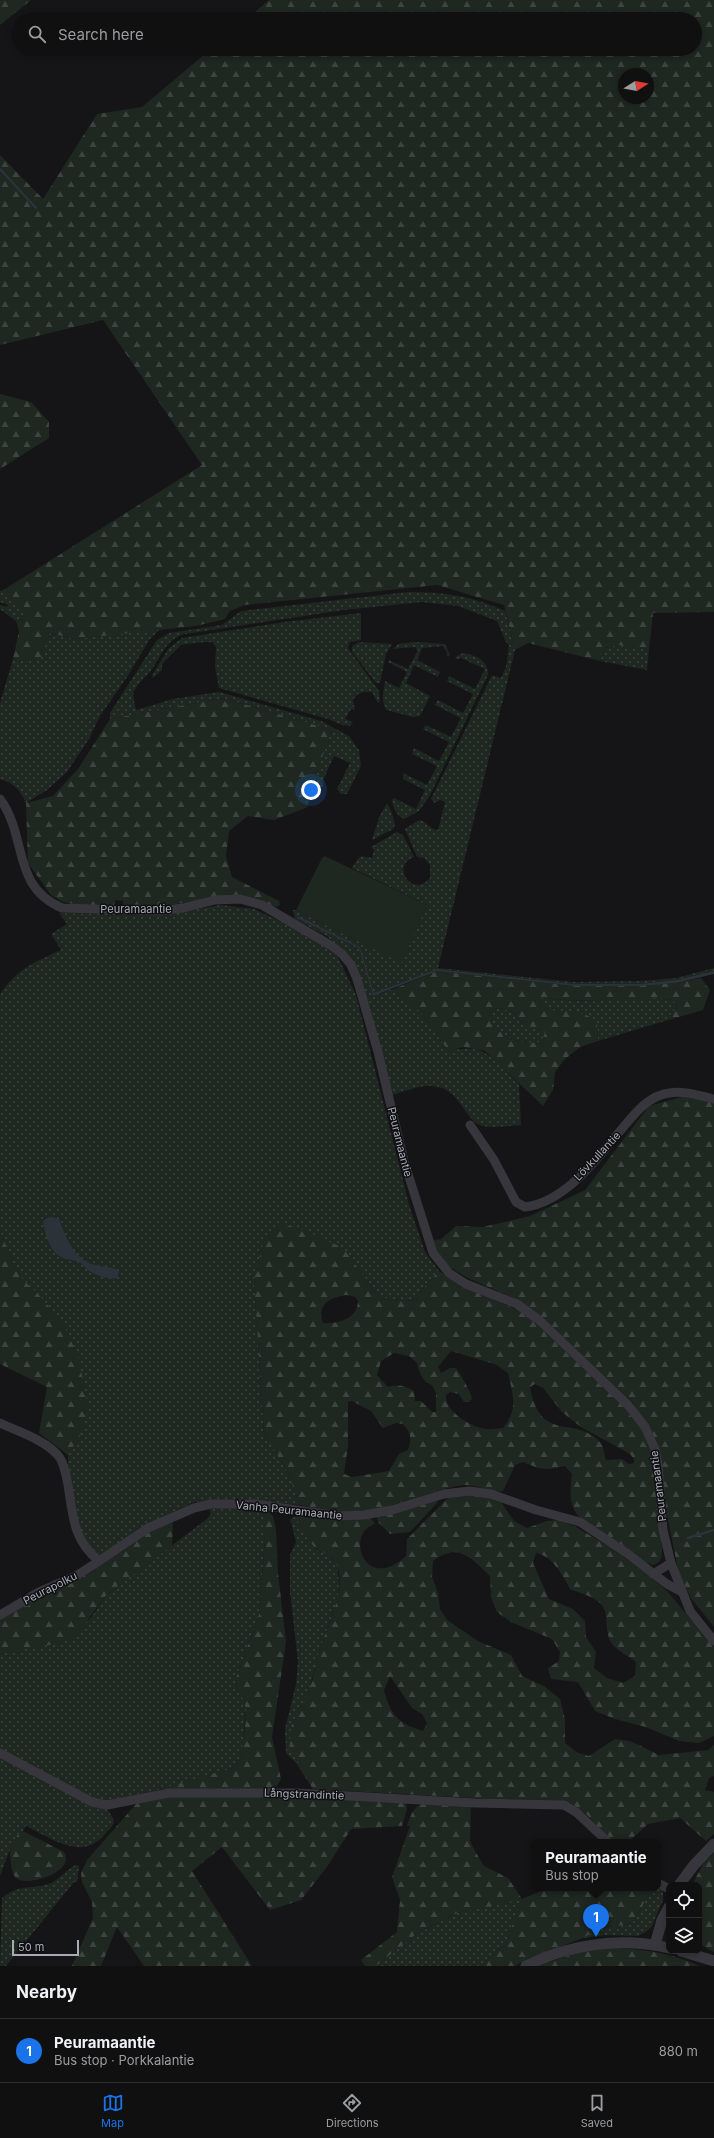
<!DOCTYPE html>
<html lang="en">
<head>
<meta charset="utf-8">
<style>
  :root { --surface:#101011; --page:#1e1e1f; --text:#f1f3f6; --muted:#9c9d9f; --line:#303031; --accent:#1a73e8 }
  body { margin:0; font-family:Inter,sans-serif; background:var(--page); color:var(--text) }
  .controls { position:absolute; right:12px; bottom:12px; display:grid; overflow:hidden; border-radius:8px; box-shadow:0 2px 6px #0003 }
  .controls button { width:36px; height:36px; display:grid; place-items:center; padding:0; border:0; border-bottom:1px solid var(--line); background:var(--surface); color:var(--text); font:20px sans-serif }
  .compass { position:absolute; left:618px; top:68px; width:36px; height:36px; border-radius:50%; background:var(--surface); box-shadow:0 2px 6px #0003; rotate:79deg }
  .scale { position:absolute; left:12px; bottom:10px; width:67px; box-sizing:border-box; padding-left:4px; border:2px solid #a7aab7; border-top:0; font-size:11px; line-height:14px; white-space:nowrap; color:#a7aab7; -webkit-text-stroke:3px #101012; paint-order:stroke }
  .you { position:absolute; left:311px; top:790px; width:14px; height:14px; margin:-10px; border:3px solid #fff; border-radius:50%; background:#1a73e8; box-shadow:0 0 0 6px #1a73e833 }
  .badge { display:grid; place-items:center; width:26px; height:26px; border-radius:50%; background:var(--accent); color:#fff; font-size:13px; font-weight:700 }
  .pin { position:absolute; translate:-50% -33px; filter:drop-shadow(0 1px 2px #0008) }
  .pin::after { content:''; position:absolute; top:21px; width:14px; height:12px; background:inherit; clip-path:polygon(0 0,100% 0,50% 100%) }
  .popup { position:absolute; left:531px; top:1839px; width:130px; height:52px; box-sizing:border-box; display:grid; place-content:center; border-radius:8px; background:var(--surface); filter:drop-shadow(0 1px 3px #0005); font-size:13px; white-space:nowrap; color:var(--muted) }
  .popup b { font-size:15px; color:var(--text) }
  .popup::after { content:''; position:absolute; left:50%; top:100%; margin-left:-8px; border:8px solid transparent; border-top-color:var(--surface) }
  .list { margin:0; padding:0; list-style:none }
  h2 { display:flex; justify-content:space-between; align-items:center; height:52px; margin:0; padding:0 16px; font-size:17px }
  h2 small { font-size:13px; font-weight:400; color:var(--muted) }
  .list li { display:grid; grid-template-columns:26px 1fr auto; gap:12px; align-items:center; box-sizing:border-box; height:64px; padding:0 16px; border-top:1px solid var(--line) }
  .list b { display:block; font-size:15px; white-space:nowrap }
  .list p { margin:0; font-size:13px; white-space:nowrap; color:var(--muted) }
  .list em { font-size:13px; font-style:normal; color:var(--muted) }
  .icon { flex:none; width:22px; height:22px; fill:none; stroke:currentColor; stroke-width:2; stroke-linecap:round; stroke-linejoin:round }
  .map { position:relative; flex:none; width:714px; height:1966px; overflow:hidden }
  .search { position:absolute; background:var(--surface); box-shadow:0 2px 6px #0003; left:12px; right:12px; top:12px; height:44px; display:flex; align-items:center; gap:10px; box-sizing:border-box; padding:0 14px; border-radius:22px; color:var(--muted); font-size:15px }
  .sheet { height:116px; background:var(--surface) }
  nav { display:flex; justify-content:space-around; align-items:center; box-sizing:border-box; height:56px; border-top:1px solid var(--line); background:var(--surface); font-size:11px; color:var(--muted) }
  nav a { display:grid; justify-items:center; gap:2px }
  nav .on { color:var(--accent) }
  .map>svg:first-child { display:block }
  .green { fill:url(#green-dots) }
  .forest { fill:url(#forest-firs); fill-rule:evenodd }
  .pitch { fill:#1f2721 }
  .water { fill:#2b323a }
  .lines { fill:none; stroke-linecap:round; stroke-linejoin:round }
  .stream { stroke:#2b323a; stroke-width:2.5 }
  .minor { stroke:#36363c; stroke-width:9 }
  .tertiary { stroke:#36363c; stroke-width:11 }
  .labels { text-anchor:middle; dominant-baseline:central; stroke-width:3; stroke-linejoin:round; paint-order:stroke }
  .street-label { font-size:11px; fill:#a7aab7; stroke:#101012 }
</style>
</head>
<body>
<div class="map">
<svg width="714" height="1966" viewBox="0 0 714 1966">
  <defs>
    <pattern id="green-dots" width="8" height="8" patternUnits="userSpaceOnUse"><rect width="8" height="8" fill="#1f2721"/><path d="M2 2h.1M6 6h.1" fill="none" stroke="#3d443f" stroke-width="1.8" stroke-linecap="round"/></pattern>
    <pattern id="forest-firs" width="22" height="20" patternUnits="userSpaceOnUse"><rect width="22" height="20" fill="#1f2721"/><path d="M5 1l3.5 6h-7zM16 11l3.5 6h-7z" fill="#3d443f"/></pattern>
  </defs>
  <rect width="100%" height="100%" fill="#151517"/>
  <g class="green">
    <polygon points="5,589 25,612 21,621 16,621 0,609 0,605 7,607 8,605 0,602 0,591"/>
    <path d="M408 592C443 592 473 596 505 611L515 650 438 968 573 982 640 981 676 978 714 968V971L676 980 639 984H574L438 969 374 993 360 947 297 918 359 948 373 996 396 988 399 997 420 1011 449 1052C484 1040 496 1062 519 1084L521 1125C509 1126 495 1128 483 1126 463 1122 461 1084 428 1086 416 1086 403 1092 392 1095L350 958 328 937 295 919 293 910H296L401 962 427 905 352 868 357 860 361 856 372 858 374 850 371 847 397 832 403 835 414 857C390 865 412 899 430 878V865L424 858 417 857 405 829 419 820C427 821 429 830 438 830L445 802 440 800 435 803 431 799 492 675 501 678 506 667 509 646 505 640 497 621 458 606 422 602 344 610 185 634C166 639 162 655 152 669 147 676 138 683 134 691 132 697 135 704 136 710L173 699 219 692 321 721 349 736 359 750 361 766 347 794H341L337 789 350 763 334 756 324 778 323 786 314 789 307 807 303 809 332 730 223 698 110 719V713L157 640 169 633 222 625 241 611Z"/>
    <path d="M361 613V640L350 642 348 648 379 691 380 701 378 703 372 692C363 691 358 692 353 700L355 710 351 709 345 719 353 722 350 726 342 725 328 719 219 688 215 667 216 647 212 642C201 642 192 643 181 645L162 664V670L153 678 152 676 168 649 182 638 284 622Z"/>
    <path d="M160 629 150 639 127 677 100 716 89 739 67 772 47 790 26 803C20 790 14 783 0 779V703L13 659 27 662 49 633 74 639Z"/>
    <polygon points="359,642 392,644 386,654 380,683 376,683 352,652 352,646"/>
    <path d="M415 642 445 644 450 655 447 657V652L443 646 422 648 417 660 440 672 438 677 414 665 406 683 430 696 420 716 413 717 387 710C380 703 384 690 385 681L399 688 407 672 388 662 389 660 408 669 418 650 415 647 393 649 398 644Z"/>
    <polygon points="619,645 649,650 647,670 600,661 605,648"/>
    <path d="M463 653C476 655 489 661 488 675L429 797 419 811 404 819C396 815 393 808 392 800L394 798 416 809 425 790 403 779V773L427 785 437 766 412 754 414 748 439 761 449 742 423 729 426 725 451 737 461 718 435 705 438 700 463 713 473 694 447 681 449 676 475 689 485 669 461 658 457 659 455 657Z"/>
    <polygon points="387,803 392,813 395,825 393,829 372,840 379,817"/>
    <path d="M220 905 254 909 303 932 338 957 356 995 410 1208 425 1252 439 1271 412 1301 380 1298 343 1248 254 1280 264 1433 288 1473 300 1505 244 1499 194 1502 139 1528 102 1556 90 1549 77 1522 68 1474V1455L80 1436 41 1297 23 1280 13 1263 0 1231V994C18 968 33 963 61 950L51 934 67 924 59 913 164 915Z"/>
    <path d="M653 996 674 1001 677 1007 665 1021 598 1041 597 1021 548 1010 539 1001 542 998C579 1002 616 1003 653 996Z"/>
    <path d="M500 1008 513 1012 525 1026 534 1027 545 1033 541 1042C520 1046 494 1036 489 1013L492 1009Z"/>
    <path d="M208 1506 265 1508V1539L259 1615 236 1678 237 1690 244 1700 246 1710 242 1750 240 1760 235 1767 216 1774 154 1791 101 1802 62 1788 108 1810 114 1820C114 1826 108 1830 104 1835 82 1861 52 1839 28 1827L27 1825 11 1847 0 1876V1654L26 1648 90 1619 107 1594 207 1519 211 1514Z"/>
    <polygon points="300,1514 298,1526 306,1534 311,1544 317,1550 329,1554 337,1564 339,1582 338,1599 319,1652 310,1687 290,1744 313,1789 296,1763 286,1753 285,1729 296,1684 298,1662 290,1592 290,1555 296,1542 290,1519"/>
    <path d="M76 1865 79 1866 77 1882H74L6 1966H0L2 1898C23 1882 30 1891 51 1883 60 1879 69 1867 76 1865Z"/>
    <polygon points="652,1888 663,1889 663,1900 652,1926 646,1932 638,1936 606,1935 583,1938 598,1929 623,1925 634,1921"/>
    <polygon points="522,1899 506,1944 482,1966 376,1966 415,1935 457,1913"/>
  </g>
  <g class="forest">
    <polygon points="0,0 31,0 0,25"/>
    <path d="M269 0H714V612L653 613 649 650 619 645 605 648 600 661 528 643 515 650 504 605 437 585 245 605 230 611 225 619 196 626 74 639 50 633 42 657 27 662 13 659 19 631 16 621H21L24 612 5 589 202 465 103 320 0 345V155L43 199 97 114 142 107 211 49H695V19H247ZM624 74H648V98H624Z"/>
    <polygon points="0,394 31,402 49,422 49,438 0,469"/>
    <polygon points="223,698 332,730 303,809 274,820 248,816 229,831 226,856 232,877 279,901 280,905 273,908 225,897 162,906 123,906 123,901 115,900 114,906 79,905 63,902 51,895 28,863 26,803 53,796 78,769 110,719"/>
    <path d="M437 971 573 986 676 983 701 978 710 990 703 1010 665 1021 677 1007 674 1001C654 994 645 1000 626 1001 598 1001 570 1001 542 998L539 1001 548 1010C565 1011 582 1010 597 1021L598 1041 580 1047 564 1060 555 1072 553 1090 543 1106 485 1051 463 1047 449 1052 420 1011 399 997 396 988ZM500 1008 513 1012 525 1026 534 1027 545 1033 541 1042C520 1046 494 1036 489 1013L492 1009Z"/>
    <polygon points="682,1097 695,1097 714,1102 714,1627 691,1598 679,1574 667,1515 659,1450 633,1403 536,1313 514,1298 468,1278 451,1268 442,1259 431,1241 441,1239 456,1226 483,1227 530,1216 585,1190 649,1106"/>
    <path d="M279 1224 299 1228 343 1248 380 1298 412 1301 439 1271 464 1287 518 1310 531 1319 622 1405 642 1429 651 1450 662 1548C662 1557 662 1562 653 1565L643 1561 581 1519C568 1506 570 1491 572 1474L565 1466 549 1469 538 1468 523 1462 515 1465 503 1491C490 1494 478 1484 464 1485 444 1487 425 1496 405 1501 385 1508 361 1514 339 1512 326 1511 313 1507 300 1505L288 1473 264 1433 254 1280 264 1239ZM347 1295 355 1297 358 1300C358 1319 339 1324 323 1323 316 1304 331 1297 347 1295ZM451 1351 497 1365 508 1373C513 1397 519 1408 503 1428 498 1428 492 1430 487 1429 472 1428 444 1411 446 1395L450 1392 459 1394 464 1402H469L472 1399C472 1394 459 1371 456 1368H450L441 1373 438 1367ZM394 1353 409 1356 417 1363C419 1372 422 1382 432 1385L436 1393V1412H432L421 1401H415L414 1391C406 1386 397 1384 388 1387L377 1375 381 1361ZM535 1384 543 1388 562 1412 581 1427 630 1454 634 1459V1463L629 1464 622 1459 606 1460C604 1455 604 1446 601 1443 576 1414 540 1445 530 1387ZM352 1401 371 1411 383 1428 396 1423 403 1424C411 1433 412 1438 408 1450L399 1454 389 1471 352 1477 344 1474 348 1446V1402Z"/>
    <polygon points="0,1231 13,1263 23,1280 41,1297 64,1325 79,1359 88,1409 80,1436 68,1455 39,1433 47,1387 0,1364"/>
    <path d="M470 1494 499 1499 514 1521 527 1528 547 1521 558 1520 576 1527 608 1546 645 1572 667 1591 714 1647V1736L699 1743 679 1741 646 1727 615 1719 595 1711 578 1682 551 1679 548 1668 559 1661 560 1652 552 1639 511 1622 497 1612 491 1597 490 1576C470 1557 459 1542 433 1561L432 1577 438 1593 440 1609 447 1620 478 1641 511 1655 522 1676 544 1686 560 1699 565 1719V1743L578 1753 589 1756 615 1739 630 1741 659 1755 708 1750 714 1745V1776L709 1778 705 1790 714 1792V1834L706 1841 680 1818 648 1824 628 1842H612L588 1816 571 1803 552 1800 492 1799 313 1789C308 1780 291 1752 290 1743 288 1722 302 1707 309 1689 315 1677 315 1663 319 1651 327 1627 348 1588 336 1563 332 1554 325 1554 317 1549 309 1544 305 1533 297 1526L300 1514 369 1516 375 1524C344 1533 365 1594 406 1556L407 1539 449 1497ZM536 1553C552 1556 563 1575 570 1589 580 1593 593 1596 601 1604 610 1613 603 1633 613 1645 619 1652 629 1656 636 1662L635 1676 623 1683 607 1678 594 1668 596 1652 586 1637 585 1621 573 1609 549 1599 533 1563ZM390 1676 412 1708 422 1714 427 1723 423 1731C398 1723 391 1716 384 1690Z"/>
    <polygon points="438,1499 437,1503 410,1532 390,1534 379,1523 376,1516"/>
    <polygon points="265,1508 273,1516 276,1530 278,1573 286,1642 272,1737 281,1779 277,1786 270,1789 160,1789 227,1770 235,1767 240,1760 245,1727 246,1710 244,1700 237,1690 236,1678 259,1615 265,1539"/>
    <polygon points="173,1521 172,1546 107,1594 75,1637 59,1643 0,1654 0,1618 30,1601 88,1574 140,1536"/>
    <polygon points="295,1795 405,1800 407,1809 402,1826 351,1829 327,1867 301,1900 270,1910 222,1847 192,1871 252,1966 144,1966 117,1927 101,1966 72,1966 93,1918 92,1902 82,1882 81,1873 87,1860 137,1803 167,1797"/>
    <path d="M426 1802 471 1804 470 1841 475 1851 484 1866 508 1878 522 1899 548 1888H652L634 1921 623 1925 598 1929 583 1938 527 1959 515 1966H482L506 1944 521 1900 457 1913 415 1935 376 1966H365L361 1960 397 1932 400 1900 392 1877 410 1826H407C411 1814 413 1806 426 1802Z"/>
    <path d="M23 1831 64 1852C77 1871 27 1888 16 1878 11 1873 11 1862 10 1855 10 1846 15 1835 23 1831Z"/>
    <polygon points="714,1853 714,1952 699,1944 699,1885 692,1885 703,1864"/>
    <path d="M610 1948C641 1949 671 1952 699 1966H539L581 1951Z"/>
  </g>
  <polygon class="pitch" points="325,856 427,905 402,963 296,910 322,858"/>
  <g class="water">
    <polygon points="298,916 360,947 374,993 437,969 574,984 639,984 676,980 714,971 714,974 676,983 639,986 573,986 437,971 373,996 359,948 297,918"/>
    <path d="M53 1217 59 1219C65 1235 72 1255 89 1263 97 1267 107 1266 116 1269L119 1272 117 1278C109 1280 94 1275 88 1270 85 1268 84 1265 81 1263 74 1259 64 1260 58 1255 49 1248 44 1232 43 1221L47 1218Z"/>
  </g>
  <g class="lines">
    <g class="stream">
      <polyline points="0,169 36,208"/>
      <polyline points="688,1538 714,1530"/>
    </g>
    <g class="minor">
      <path d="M0 799C28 837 11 886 62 908L159 911 183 908 215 900 240 899 262 905 330 945 342 954 351 965 357 979 378 1052 404 1161 433 1253 449 1273 466 1284 517 1304 539 1320 628 1405 645 1427 655 1449 658 1464 663 1530 671 1563 690 1611 714 1641"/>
      <path d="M470 1125 494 1160 516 1202 525 1207C564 1203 597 1159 620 1131 634 1115 647 1096 669 1093 684 1090 700 1096 714 1099"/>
      <path d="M0 1423C19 1432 48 1441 60 1458 65 1466 66 1476 68 1485 73 1516 73 1540 99 1561L148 1528 194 1508 211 1504H255L338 1516 364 1515 392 1510 444 1494 469 1491 491 1494 536 1510 580 1522 628 1554 667 1584 682 1592"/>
      <polyline points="653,1574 671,1563"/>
      <polyline points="0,1615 39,1592 76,1576 99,1561"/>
      <polyline points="0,1753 92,1802 107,1805 169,1793 296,1793 475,1803 564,1805 576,1812 608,1842"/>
      <polyline points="658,1883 669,1889"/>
    </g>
    <g class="tertiary">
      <polyline points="679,1885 694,1865 714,1844"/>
      <polyline points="655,1945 662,1920 669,1907"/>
      <polyline points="681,1951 714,1961"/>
      <path d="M526 1966C569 1944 621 1937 669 1948"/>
    </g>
  </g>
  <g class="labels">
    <g class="street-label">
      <text x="136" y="909">Peuramaantie</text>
      <text transform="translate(400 1142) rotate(76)">Peuramaantie</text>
      <text transform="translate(597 1156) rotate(-47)">Lövkullantie</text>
      <text transform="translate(658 1486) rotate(-97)">Peuramaantie</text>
      <text transform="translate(289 1510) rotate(6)">Vanha Peuramaantie</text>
      <text transform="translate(50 1588) rotate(-27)">Peurapolku</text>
      <text transform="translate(304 1794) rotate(2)">Långstrandintie</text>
    </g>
  </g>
</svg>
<div class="controls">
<button><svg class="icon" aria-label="locate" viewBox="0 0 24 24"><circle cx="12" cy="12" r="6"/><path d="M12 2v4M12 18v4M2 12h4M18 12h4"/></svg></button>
<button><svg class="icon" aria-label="layers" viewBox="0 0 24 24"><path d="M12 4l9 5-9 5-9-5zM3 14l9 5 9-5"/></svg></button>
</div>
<svg class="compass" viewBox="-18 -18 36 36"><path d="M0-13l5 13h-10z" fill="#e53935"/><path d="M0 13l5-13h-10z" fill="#9c9d9f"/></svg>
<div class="scale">50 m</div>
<div class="you"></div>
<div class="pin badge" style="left:596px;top:1937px">1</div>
<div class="popup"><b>Peuramaantie</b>Bus stop</div>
<div class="search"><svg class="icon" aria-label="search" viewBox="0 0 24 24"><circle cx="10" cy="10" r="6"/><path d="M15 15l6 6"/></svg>Search here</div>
</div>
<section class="sheet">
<h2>Nearby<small></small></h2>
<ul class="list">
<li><span class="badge">1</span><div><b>Peuramaantie</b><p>Bus stop · Porkkalantie</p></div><em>880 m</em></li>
</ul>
</section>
<nav>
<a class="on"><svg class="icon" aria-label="map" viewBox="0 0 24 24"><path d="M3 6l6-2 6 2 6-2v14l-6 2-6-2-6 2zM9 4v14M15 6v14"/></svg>Map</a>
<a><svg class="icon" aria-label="directions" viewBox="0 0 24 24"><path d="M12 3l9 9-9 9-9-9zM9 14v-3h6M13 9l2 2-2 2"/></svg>Directions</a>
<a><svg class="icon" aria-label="saved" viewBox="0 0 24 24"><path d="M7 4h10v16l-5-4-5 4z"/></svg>Saved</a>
</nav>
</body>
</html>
